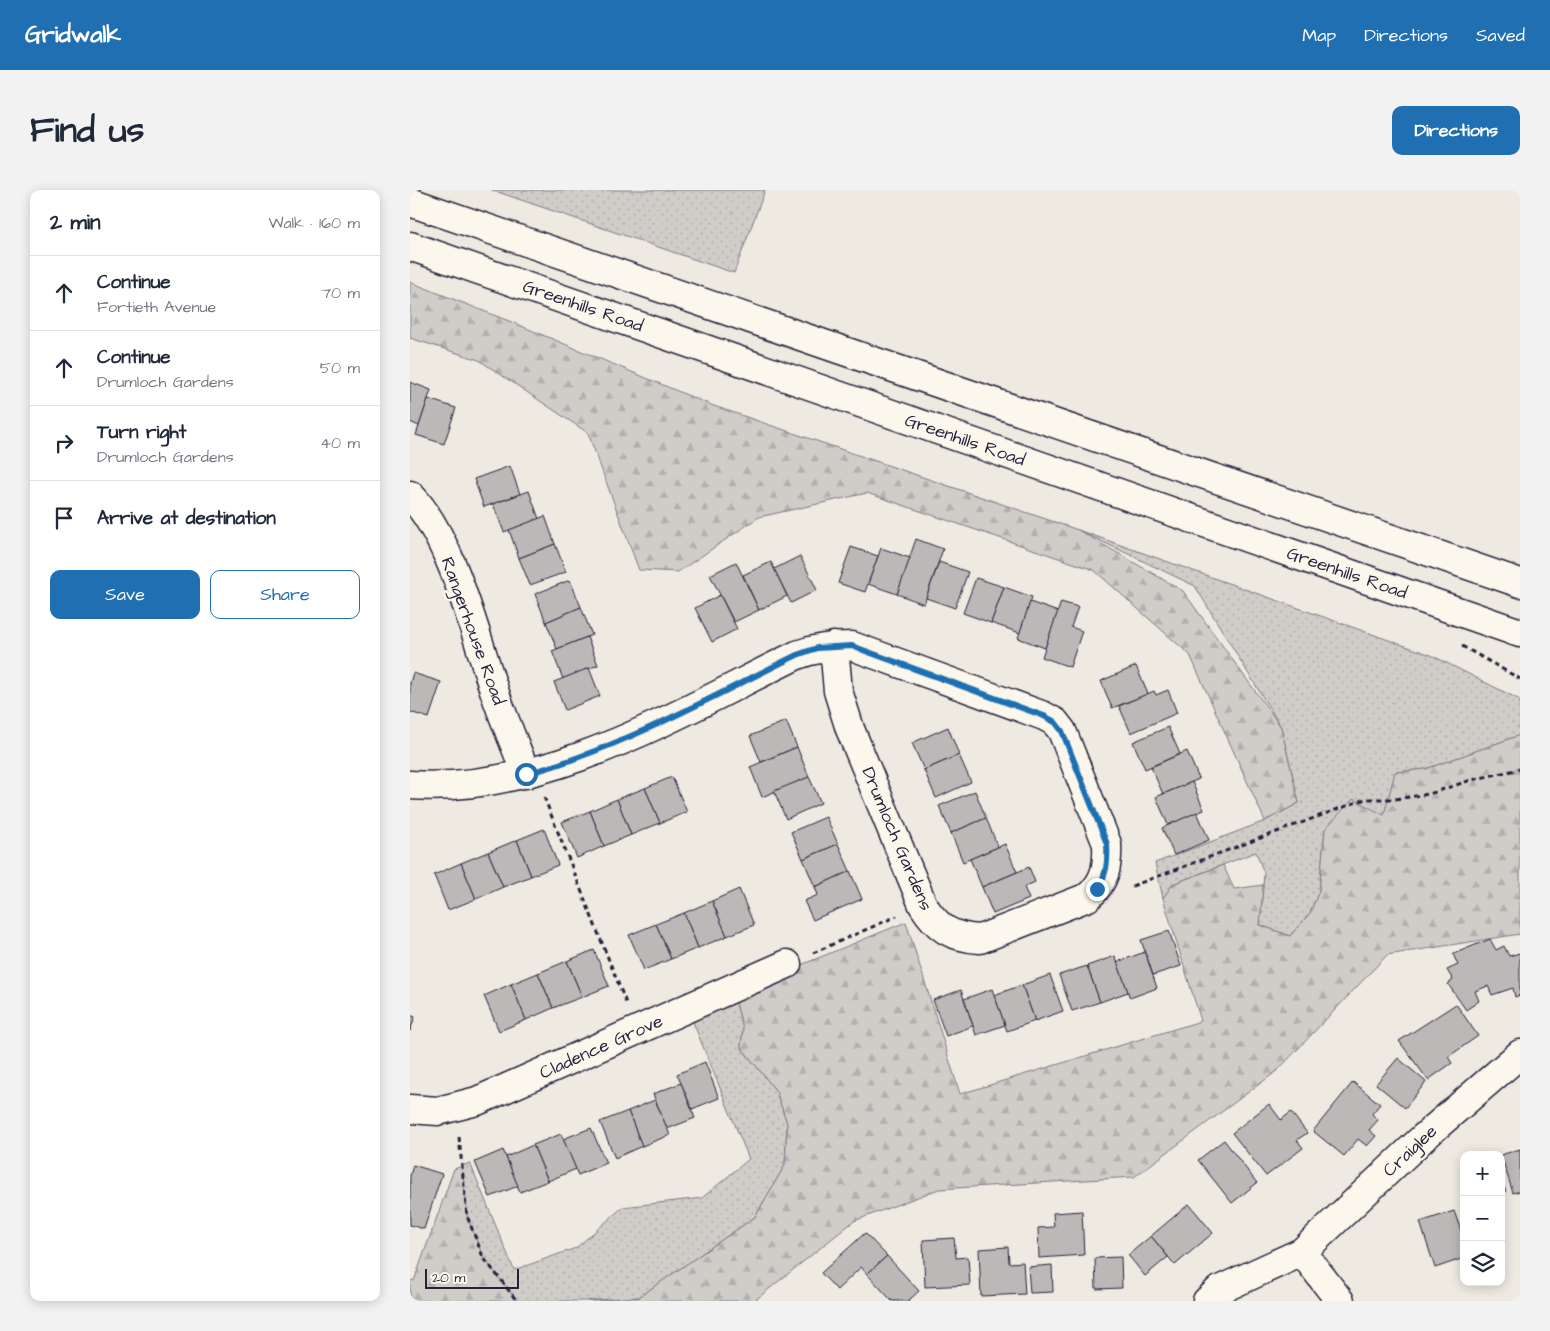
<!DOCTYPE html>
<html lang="en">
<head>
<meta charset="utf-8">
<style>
  :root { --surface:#fff; --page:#f2f2f3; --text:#1f2937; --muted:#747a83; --line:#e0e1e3; --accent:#1f6fb2 }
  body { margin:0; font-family:"Architects Daughter",sans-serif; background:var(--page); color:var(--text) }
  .controls { position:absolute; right:15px; bottom:15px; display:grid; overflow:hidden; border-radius:10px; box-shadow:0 2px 12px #0003 }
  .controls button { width:45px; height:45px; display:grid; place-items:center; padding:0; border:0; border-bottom:1px solid var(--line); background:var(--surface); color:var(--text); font:25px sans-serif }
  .scale { position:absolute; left:15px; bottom:12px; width:94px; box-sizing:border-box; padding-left:5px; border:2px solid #22223b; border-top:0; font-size:14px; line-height:18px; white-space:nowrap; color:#22223b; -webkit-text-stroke:4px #fbf7ec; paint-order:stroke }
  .stop { position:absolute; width:15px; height:15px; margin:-11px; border:4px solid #1f6fb2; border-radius:50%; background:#fff }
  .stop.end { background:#1f6fb2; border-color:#fff; box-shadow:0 1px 5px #0008 }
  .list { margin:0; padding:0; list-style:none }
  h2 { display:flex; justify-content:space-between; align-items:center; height:65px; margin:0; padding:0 20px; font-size:21px }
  h2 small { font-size:16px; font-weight:400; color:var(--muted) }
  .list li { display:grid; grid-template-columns:32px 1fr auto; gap:15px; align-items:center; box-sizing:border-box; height:75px; padding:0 20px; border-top:1px solid var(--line) }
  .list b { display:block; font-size:19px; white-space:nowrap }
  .list p { margin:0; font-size:16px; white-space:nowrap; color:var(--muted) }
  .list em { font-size:16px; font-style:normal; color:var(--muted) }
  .actions { display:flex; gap:10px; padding:15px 20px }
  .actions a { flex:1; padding:11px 0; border:1px solid var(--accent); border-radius:10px; text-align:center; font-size:18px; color:var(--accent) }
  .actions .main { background:var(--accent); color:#fff }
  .icon { flex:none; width:28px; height:28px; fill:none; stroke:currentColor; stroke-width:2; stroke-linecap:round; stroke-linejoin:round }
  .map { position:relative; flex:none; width:1110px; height:1111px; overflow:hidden; border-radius:10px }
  header { display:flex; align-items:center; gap:30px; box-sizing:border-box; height:70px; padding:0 25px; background:var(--accent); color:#fff }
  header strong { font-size:24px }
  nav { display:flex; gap:28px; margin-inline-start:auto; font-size:18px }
  .intro { display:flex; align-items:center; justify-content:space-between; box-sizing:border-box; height:120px; padding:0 30px }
  h1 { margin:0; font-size:35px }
  .button { padding:12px 22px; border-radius:10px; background:var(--accent); color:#fff; font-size:18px; font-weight:700 }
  main { display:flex; gap:30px; padding:0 30px }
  aside { flex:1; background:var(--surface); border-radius:10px; box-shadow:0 2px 12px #0003 }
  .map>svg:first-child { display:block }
  .grass { fill:url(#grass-dots); stroke:#797882 }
  .forest { fill:url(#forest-firs); stroke:#797882 }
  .building { fill:#bcb8b8; stroke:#22223b }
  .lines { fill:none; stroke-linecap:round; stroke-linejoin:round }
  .street-casing { stroke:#22223b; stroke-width:31 }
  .secondary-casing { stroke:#22223b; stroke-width:31 }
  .path { stroke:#22223b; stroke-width:3; stroke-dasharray:5 4; stroke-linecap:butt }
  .street { stroke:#fbf7ec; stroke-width:28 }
  .secondary { stroke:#fbf7ec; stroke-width:28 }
  .route { stroke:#1f6fb2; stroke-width:6 }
  .labels { text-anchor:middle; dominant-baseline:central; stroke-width:5; stroke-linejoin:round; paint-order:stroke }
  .street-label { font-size:18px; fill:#22223b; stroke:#fbf7ec }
</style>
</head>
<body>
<header>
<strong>Gridwalk</strong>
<nav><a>Map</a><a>Directions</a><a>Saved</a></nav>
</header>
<div class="intro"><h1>Find us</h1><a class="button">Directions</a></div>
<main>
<aside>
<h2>2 min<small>Walk · 160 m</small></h2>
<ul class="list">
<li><svg class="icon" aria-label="ahead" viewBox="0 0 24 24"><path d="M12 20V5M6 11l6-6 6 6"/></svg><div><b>Continue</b><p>Fortieth Avenue</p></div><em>70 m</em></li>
<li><svg class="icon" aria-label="ahead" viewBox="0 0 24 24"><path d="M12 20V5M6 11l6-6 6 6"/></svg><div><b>Continue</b><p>Drumloch Gardens</p></div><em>50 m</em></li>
<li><svg class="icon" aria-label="right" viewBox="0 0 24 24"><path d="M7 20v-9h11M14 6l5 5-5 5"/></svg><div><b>Turn right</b><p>Drumloch Gardens</p></div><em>40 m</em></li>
<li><svg class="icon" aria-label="arrive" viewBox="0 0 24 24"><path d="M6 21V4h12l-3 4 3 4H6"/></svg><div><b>Arrive at destination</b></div></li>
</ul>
<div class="actions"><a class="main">Save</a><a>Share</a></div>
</aside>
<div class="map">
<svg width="1110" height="1111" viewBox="0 0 1110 1111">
  <defs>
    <pattern id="grass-dots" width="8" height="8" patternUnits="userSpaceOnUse" patternTransform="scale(1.25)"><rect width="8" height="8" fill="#d0cdc9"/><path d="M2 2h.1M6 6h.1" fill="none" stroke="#b2b0ae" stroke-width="1.8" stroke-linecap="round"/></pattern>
    <pattern id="forest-firs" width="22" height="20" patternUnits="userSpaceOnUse" patternTransform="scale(1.25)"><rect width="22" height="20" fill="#d0cdc9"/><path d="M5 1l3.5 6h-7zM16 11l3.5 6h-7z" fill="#b2b0ae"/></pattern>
  </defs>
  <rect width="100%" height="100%" fill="#eeeae2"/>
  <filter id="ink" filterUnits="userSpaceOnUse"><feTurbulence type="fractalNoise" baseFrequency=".02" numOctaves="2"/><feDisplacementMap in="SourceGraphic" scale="10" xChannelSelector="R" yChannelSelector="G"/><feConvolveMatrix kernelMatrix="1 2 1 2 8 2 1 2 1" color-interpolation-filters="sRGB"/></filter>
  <g filter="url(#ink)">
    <g class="grass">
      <polygon points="82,0 355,0 324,83"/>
      <polygon points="668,340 1021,465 1110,510 1110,545 1016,579 986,582 974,625 915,639 909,701 900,723 880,746 850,735 854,683 846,662 763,694 753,708 745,673 855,631 889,613 871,537 785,396"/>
      <polygon points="325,809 333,839 331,857 366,901 377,933 375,975 345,1027 229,1107 178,1111 107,1111 73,1067 57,1026 52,976 60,973 104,1080 166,1058 213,1017 292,1008 339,969 283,832"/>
    </g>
    <g class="forest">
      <polygon points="0,92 104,133 301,215 668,340 773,401 871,537 889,613 855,631 780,465 684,380 457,303 349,327 268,382 229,380 178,243 69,170 0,148"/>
      <polygon points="1110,545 1110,744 977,765 867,881 724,987 529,999 444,1031 344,1111 178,1111 229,1107 345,1027 375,975 377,933 366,901 331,857 333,839 325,809 391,775 496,732 550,904 791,831 753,708 763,694 813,675 824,699 853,695 850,735 880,746 900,723 909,701 915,639 943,609 974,625 985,582 1016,579"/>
      <polygon points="52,976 57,1026 73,1067 107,1111 0,1111 0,1090 4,1091 44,979"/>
    </g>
    <g class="building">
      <polygon points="0,192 21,200 9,236 0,232"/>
      <polygon points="18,209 46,218 34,254 6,245"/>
      <polygon points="100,276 110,304 74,317 64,289"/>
      <polygon points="119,301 129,329 94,342 83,314"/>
      <polygon points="135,326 145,354 109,368 99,340"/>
      <polygon points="506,349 533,359 514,414 487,404"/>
      <polygon points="145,354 156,382 120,395 109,368"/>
      <polygon points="441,357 468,366 455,402 428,393"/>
      <polygon points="471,358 500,368 487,404 458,394"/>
      <polygon points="390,366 407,400 381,413 364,379"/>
      <polygon points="326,372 349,420 324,432 300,385"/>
      <polygon points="361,372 377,406 349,420 333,385"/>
      <polygon points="529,372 558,382 545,418 516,408"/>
      <polygon points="566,388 594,397 581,433 553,423"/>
      <polygon points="160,390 171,417 136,432 125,404"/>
      <polygon points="594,397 622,407 610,443 581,433"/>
      <polygon points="310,405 327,439 302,452 285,418"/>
      <polygon points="620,412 648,422 635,458 608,448"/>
      <polygon points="651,412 668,417 661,437 672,441 660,477 632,467"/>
      <polygon points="171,417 182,445 147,459 136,432"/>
      <polygon points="177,447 188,475 153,489 142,461"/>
      <polygon points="726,476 738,504 702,518 691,491"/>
      <polygon points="179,478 190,506 155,520 144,492"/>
      <polygon points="3,483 31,492 19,528 0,522 0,493"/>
      <polygon points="758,500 767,523 721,543 709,516 744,501 746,505"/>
      <polygon points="376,531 387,557 351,572 340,546"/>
      <polygon points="538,537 549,565 514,580 502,553"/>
      <polygon points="758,537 770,564 735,579 723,552"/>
      <polygon points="387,557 399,587 352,607 340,577"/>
      <polygon points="777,561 789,589 753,604 741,577"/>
      <polygon points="549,565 561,592 526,608 514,580"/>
      <polygon points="262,587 277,622 250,633 235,598"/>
      <polygon points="399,587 411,613 376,629 364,601"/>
      <polygon points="782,592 794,620 758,635 746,607"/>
      <polygon points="235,598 250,633 221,645 207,609"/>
      <polygon points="565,601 576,628 541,643 529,616"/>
      <polygon points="207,609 221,645 194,656 180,621"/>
      <polygon points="180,621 194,656 167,668 152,632"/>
      <polygon points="787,622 799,650 764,665 752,638"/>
      <polygon points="416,627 428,654 393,669 381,642"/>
      <polygon points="576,628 588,657 553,672 541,643"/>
      <polygon points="134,639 148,675 121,686 107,650"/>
      <polygon points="107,650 121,686 93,697 78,662"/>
      <polygon points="428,654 440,681 405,697 393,669"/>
      <polygon points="595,654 607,682 572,697 560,669"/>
      <polygon points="78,662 93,697 66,709 51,673"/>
      <polygon points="51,673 66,709 38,720 24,685"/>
      <polygon points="619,677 625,692 614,697 619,709 583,724 572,697"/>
      <polygon points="440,681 452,709 403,730 394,711 408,705 405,697"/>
      <polygon points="329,699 344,735 317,746 302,711"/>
      <polygon points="302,711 317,746 288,758 274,723"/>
      <polygon points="274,723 288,758 261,769 246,734"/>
      <polygon points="246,734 261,769 234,780 219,745"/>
      <polygon points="759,741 771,776 743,785 731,750"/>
      <polygon points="1080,749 1086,760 1094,756 1099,766 1110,763 1110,805 1105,807 1103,798 1082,805 1078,796 1065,801 1069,811 1056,820 1038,794 1043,790 1037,780 1048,775 1043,764"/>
      <polygon points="184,760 199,796 172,807 157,771"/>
      <polygon points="735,762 747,798 720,808 707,772"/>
      <polygon points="705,766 718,802 690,812 677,776"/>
      <polygon points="157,771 172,807 143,818 128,783"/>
      <polygon points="677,776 690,812 662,821 649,785"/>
      <polygon points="128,783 143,818 116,830 101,794"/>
      <polygon points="640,785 653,821 625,831 612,795"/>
      <polygon points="101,794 116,830 89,841 74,806"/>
      <polygon points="612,795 625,831 597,841 584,805"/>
      <polygon points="582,799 595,835 566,845 554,809"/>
      <polygon points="551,800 563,836 536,846 523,810"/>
      <polygon points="1046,814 1068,846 1038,867 1042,873 1018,890 989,851"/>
      <polygon points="0,825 5,827 0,841"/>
      <polygon points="988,868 1016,892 995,918 966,894"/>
      <polygon points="295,872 309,908 282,919 267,884"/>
      <polygon points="943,892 970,914 962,924 968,930 959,940 966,946 957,956 948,949 934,966 903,941"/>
      <polygon points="271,893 285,928 257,939 243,904"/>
      <polygon points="245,910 260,945 232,956 218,921"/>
      <polygon points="859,914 871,930 881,922 897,943 887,950 893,958 856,986 822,943"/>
      <polygon points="218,921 232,956 205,968 190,932"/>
      <polygon points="181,938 196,973 168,985 153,949"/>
      <polygon points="151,944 166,979 138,991 123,955"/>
      <polygon points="814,950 847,993 822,1013 788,970"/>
      <polygon points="123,955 138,991 110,1002 96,967"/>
      <polygon points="1110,959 1110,1001 1103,1003 1091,965"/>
      <polygon points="93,960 108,996 80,1007 65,972"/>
      <polygon points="3,975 32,984 14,1039 0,1035 0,986"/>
      <polygon points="1091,992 1096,1001 1091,1003"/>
      <polygon points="779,1014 803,1043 765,1075 741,1046"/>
      <polygon points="672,1021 674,1065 629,1068 628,1038 644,1037 643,1023"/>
      <polygon points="1044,1021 1054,1049 1054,1068 1025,1078 1010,1032"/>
      <polygon points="455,1043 477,1066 457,1084 451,1077 427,1100 411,1083"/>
      <polygon points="741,1046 758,1067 735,1086 718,1065"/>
      <polygon points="544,1048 546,1068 558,1067 560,1095 515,1097 513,1050"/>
      <polygon points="598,1057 599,1073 613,1072 615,1104 571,1106 569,1059"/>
      <polygon points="477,1066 509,1101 498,1111 482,1111 457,1084"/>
      <polygon points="711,1067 712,1098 686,1099 685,1068"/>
      <polygon points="642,1075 643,1102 620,1103 618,1077"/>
    </g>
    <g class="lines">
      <defs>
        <g id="street">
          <path d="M0 305C42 347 65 445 85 503 94 530 106 557 116 584"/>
          <path d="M0 595C137 604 268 523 387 465 406 458 422 456 442 456L634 526 645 532 652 541 697 654C698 677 695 692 678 707L570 749C541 747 528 739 513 715L440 539 428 501 424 456"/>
          <polyline points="0,919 28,921 67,911 377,774"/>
          <polyline points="892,1062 930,1111"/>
          <polyline points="797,1111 809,1100 892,1062 1014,947 1110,864"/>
        </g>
        <g id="secondary">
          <polyline points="0,12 1110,393"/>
          <polyline points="0,56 1110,443"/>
        </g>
      </defs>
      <use href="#street" class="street-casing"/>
      <use href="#secondary" class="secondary-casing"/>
      <g class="path">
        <polyline points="1052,456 1110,489"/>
        <polyline points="134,607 216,813"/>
        <polyline points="722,696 955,609 985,609 1019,604 1061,590 1110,579"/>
        <polyline points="403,763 487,726"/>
        <polyline points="49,947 57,1026 73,1067 107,1111"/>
      </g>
      <use href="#street" class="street"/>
      <use href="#secondary" class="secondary"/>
    </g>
  </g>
  <g class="lines" filter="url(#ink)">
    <path class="route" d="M116 584C210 559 301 507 387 465L407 458 442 456 634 526 645 532 652 541 697 654C698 671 697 685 687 699"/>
  </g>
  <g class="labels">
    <g class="street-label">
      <text transform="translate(173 116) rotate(19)">Greenhills Road</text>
      <text transform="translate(555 250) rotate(19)">Greenhills Road</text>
      <text transform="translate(937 383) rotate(19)">Greenhills Road</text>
      <text transform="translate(63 441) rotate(70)">Rangerhouse Road</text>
      <text transform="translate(487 649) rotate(67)">Drumloch Gardens</text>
      <text transform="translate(191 857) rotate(-24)">Cladence Grove</text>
      <text transform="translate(1000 961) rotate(-43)">Craiglee</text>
    </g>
  </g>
</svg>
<div class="controls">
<button>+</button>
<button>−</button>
<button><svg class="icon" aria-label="layers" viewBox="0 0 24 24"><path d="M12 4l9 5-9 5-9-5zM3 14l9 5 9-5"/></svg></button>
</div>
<div class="scale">20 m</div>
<div class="stop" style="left:116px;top:584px"></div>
<div class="stop end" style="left:687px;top:699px"></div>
</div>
</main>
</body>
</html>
